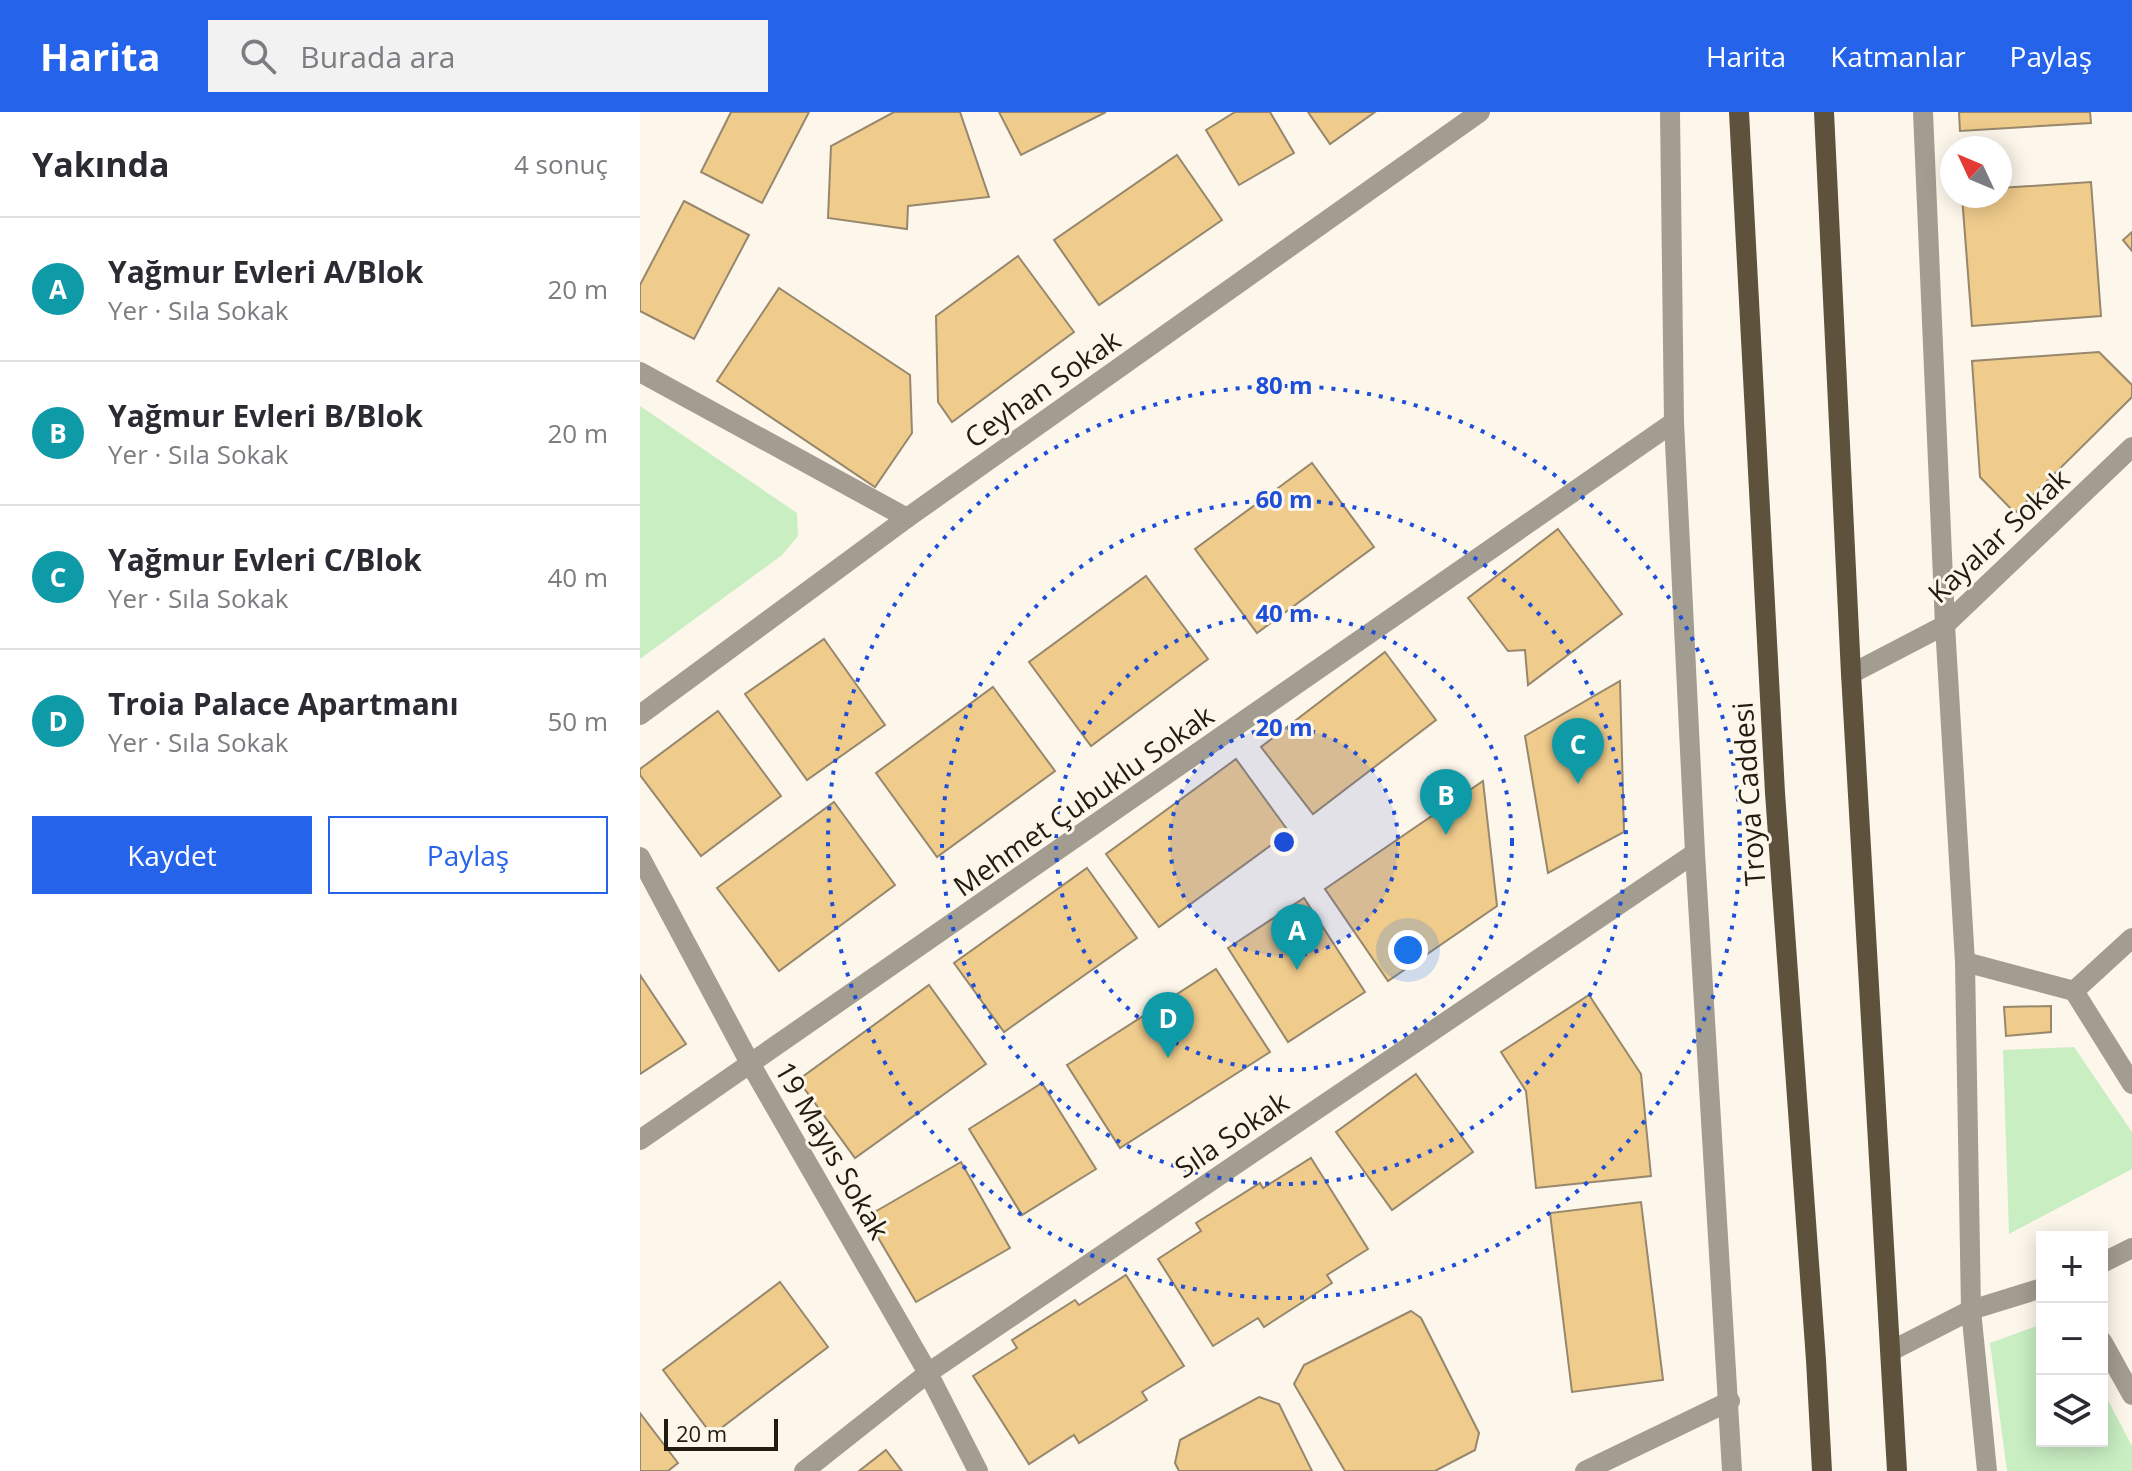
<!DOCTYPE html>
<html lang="tr">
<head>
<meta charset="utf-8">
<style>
  :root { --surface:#fff; --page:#f2f2f3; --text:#2b2b33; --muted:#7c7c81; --line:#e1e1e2; --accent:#2563eb }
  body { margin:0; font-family:"Open Sans",sans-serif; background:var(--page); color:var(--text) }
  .controls { position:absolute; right:24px; bottom:24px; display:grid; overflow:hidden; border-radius:0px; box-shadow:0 4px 20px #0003 }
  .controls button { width:72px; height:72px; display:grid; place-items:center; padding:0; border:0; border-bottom:2px solid var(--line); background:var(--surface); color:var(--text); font:40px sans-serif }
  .compass { position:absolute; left:1300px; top:24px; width:72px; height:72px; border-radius:50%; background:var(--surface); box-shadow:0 4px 20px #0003; rotate:314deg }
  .scale { position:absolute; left:24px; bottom:20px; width:114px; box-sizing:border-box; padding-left:8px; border:4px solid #211b10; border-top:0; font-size:22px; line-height:28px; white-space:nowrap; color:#211b10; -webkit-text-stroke:6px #fdf6eb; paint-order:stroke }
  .you { position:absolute; left:768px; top:838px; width:28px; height:28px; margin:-20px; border:6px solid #fff; border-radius:50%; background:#1a73e8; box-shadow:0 0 0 12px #1a73e833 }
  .badge { display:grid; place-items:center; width:52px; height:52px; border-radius:50%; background:var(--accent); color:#fff; font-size:26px; font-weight:700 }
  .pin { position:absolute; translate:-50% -66px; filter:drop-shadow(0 2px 4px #0008) }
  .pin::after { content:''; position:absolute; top:42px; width:28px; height:24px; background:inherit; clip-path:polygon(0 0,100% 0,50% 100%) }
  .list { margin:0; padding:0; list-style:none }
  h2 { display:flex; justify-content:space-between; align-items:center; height:104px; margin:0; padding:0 32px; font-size:34px }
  h2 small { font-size:26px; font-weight:400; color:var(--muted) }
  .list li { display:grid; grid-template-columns:52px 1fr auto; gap:24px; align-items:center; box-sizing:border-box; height:144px; padding:0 32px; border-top:2px solid var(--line) }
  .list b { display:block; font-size:30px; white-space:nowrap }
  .list p { margin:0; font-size:26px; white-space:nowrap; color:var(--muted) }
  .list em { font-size:26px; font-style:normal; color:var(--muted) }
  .actions { display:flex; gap:16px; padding:24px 32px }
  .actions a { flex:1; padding:18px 0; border:2px solid var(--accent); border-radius:0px; text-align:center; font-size:28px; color:var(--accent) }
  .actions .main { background:var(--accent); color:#fff }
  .icon { flex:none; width:44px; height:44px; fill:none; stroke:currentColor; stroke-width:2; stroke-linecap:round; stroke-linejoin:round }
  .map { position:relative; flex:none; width:1492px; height:1359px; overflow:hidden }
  header { display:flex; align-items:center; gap:48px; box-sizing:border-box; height:112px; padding:0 40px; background:var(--accent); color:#fff }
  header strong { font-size:38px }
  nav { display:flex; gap:44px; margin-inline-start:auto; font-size:28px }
  .search { width:560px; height:72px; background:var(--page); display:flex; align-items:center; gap:20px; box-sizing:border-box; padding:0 28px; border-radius:0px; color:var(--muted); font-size:30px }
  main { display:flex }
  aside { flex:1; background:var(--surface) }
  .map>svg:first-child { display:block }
  .green { fill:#c8eec2 }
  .building { fill:#efcb8c; stroke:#97876c; stroke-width:2 }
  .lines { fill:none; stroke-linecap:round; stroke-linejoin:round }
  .minor { stroke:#a39c90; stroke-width:20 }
  .major { stroke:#5e523c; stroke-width:20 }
  .ring { fill:none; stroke:#1d4ed8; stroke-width:4; stroke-dasharray:4 8 }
  .labels { text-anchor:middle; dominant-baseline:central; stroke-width:6; stroke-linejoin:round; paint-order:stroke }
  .street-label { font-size:28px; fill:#211b10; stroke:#fdf6eb }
  .centre { fill:#1d4ed8; stroke:#fdf6eb; stroke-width:4 }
  .ring-label { font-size:24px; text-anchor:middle; font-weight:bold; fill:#1d4ed8; stroke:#fdf6eb; stroke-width:6; stroke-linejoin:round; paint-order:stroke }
</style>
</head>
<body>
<header>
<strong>Harita</strong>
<div class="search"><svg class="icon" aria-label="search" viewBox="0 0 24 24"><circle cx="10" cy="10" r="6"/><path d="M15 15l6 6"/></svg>Burada ara</div>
<nav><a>Harita</a><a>Katmanlar</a><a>Paylaş</a></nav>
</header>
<main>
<aside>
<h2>Yakında<small>4 sonuç</small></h2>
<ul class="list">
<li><span class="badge" style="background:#0f9aa8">A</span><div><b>Yağmur Evleri A/Blok</b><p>Yer · Sıla Sokak</p></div><em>20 m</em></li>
<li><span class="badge" style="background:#0f9aa8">B</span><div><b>Yağmur Evleri B/Blok</b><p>Yer · Sıla Sokak</p></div><em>20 m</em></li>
<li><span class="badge" style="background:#0f9aa8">C</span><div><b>Yağmur Evleri C/Blok</b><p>Yer · Sıla Sokak</p></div><em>40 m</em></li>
<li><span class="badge" style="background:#0f9aa8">D</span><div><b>Troia Palace Apartmanı</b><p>Yer · Sıla Sokak</p></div><em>50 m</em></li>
</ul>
<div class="actions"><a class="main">Kaydet</a><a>Paylaş</a></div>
</aside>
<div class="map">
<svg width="1492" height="1359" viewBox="0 0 1492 1359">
  <rect width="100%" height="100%" fill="#fdf6eb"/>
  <g class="green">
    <polygon points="0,294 157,401 158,424 142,443 0,547"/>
    <polygon points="1434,935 1492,1020 1492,1057 1369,1122 1363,938"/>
    <polygon points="1402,1212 1402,1329 1462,1329 1462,1277 1492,1334 1492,1359 1367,1359 1350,1231"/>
  </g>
  <g class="building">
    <polygon points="91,0 169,0 122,91 61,60"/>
    <polygon points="254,0 320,0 349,85 268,94 267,117 188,106 191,34"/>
    <polygon points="359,0 466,0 381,43"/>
    <polygon points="595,0 630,0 654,41 599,73 566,18"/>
    <polygon points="668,0 735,0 690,32"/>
    <polygon points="1319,0 1450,0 1451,11 1320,19"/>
    <polygon points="537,43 582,108 459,193 414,128"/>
    <polygon points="1451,70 1461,204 1332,214 1322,84 1360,84 1360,76"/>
    <polygon points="44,89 109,123 54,227 0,199 0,173"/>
    <polygon points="1492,120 1492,139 1483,128"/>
    <polygon points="378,144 434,220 312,310 298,290 296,204"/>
    <polygon points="139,176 270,263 272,321 235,375 77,269"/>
    <polygon points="1459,240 1492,273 1492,285 1375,401 1340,365 1332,249"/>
    <polygon points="672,351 734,435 617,521 555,437"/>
    <polygon points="918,417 982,502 888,573 885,538 868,539 828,486"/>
    <polygon points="506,464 568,547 451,634 389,550"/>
    <polygon points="184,527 245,613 167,668 105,582"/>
    <polygon points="745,540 796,608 673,702 621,635"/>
    <polygon points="980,569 984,720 908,761 885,624"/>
    <polygon points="353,575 415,659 297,745 236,661"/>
    <polygon points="78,599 141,684 61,744 0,663 0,657"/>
    <polygon points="596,647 649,720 519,815 466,742"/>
    <polygon points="843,669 857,794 748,869 685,777"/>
    <polygon points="194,690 255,773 139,859 77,776"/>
    <polygon points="447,756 497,826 364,920 314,851"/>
    <polygon points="664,786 725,880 648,930 588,836"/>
    <polygon points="576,857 630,940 480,1036 427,953"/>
    <polygon points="0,863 46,932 0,962"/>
    <polygon points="289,873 346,952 215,1046 158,968"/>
    <polygon points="949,883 1001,962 1011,1064 896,1076 886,979 861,940"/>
    <polygon points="1411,894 1411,920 1366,924 1364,895"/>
    <polygon points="776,962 833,1040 752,1098 696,1020"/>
    <polygon points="402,971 456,1057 382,1103 329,1017"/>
    <polygon points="671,1046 728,1137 687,1163 692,1171 624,1215 618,1206 573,1234 518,1147 561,1119 556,1111 620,1071 623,1076"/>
    <polygon points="321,1050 370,1136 276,1190 226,1105"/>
    <polygon points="1001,1090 1023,1268 932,1280 910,1101"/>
    <polygon points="486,1163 544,1254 502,1280 507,1288 439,1331 434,1323 389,1352 333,1264 377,1236 372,1228 435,1188 439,1193"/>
    <polygon points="140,1170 188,1235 72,1323 23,1258"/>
    <polygon points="771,1199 781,1206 839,1321 835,1338 795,1359 705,1359 654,1272 664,1253"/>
    <polygon points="619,1285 639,1292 672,1359 539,1359 535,1351 540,1328"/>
    <polygon points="0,1301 38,1351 28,1359 0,1359"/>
    <polygon points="246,1338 262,1359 219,1359"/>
  </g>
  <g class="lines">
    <g class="minor">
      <polyline points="1030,0 1034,310 1055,741 1092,1359"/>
      <polyline points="1283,0 1305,513 1325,850 1331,1198 1347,1359"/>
      <polyline points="0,260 267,406"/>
      <polyline points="1211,562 1305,513 1492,335"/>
      <polyline points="0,603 267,406 840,0"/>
      <polyline points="0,745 111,953 288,1261 338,1359"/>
      <polyline points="1325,850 1434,879 1492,826"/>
      <polyline points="1434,879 1492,972"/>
      <polyline points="0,1028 1034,310"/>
      <polyline points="1462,1151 1492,1136"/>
      <polyline points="1462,1229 1492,1283"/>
      <polyline points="1251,1239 1331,1198 1402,1176"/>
      <polyline points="164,1359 288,1261 1055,741"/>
      <polyline points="945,1359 1090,1289"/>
    </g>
    <g class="major">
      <polyline points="1099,0 1135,681 1176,1248 1182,1359"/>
      <polyline points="1184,0 1211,562 1257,1359"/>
    </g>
  </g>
  <circle cx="644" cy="730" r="114" fill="#1d4ed8" fill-opacity=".12"/>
  <g class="ring">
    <circle cx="644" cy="730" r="114"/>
    <circle cx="644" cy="730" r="228"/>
    <circle cx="644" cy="730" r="342"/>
    <circle cx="644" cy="730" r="456"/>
  </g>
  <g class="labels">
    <g class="street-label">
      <text transform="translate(402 276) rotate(-35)">Ceyhan Sokak</text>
      <text transform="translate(1358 423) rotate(-43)">Kayalar Sokak</text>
      <text transform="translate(1108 682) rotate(-94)">Troya Caddesi</text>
      <text transform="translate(443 688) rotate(-35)">Mehmet Çubuklu Sokak</text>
      <text transform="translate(591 1022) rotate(-34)">Sıla Sokak</text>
      <text transform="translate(193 1038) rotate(60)">19 Mayıs Sokak</text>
    </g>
  </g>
  <circle cx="644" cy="730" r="12" class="centre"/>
  <g class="ring-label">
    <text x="644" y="282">80 m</text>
    <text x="644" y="396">60 m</text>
    <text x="644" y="510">40 m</text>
    <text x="644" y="624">20 m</text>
  </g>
</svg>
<div class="controls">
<button>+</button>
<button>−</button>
<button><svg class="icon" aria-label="layers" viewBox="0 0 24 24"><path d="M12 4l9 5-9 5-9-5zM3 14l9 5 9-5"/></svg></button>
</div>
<svg class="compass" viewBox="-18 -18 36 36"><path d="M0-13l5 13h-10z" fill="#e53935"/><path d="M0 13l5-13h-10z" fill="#7c7c81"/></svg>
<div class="scale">20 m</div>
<div class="you"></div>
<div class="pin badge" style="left:657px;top:858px;background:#0f9aa8">A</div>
<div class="pin badge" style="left:806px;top:723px;background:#0f9aa8">B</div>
<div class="pin badge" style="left:938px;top:672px;background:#0f9aa8">C</div>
<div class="pin badge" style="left:528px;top:946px;background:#0f9aa8">D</div>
</div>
</main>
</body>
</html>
